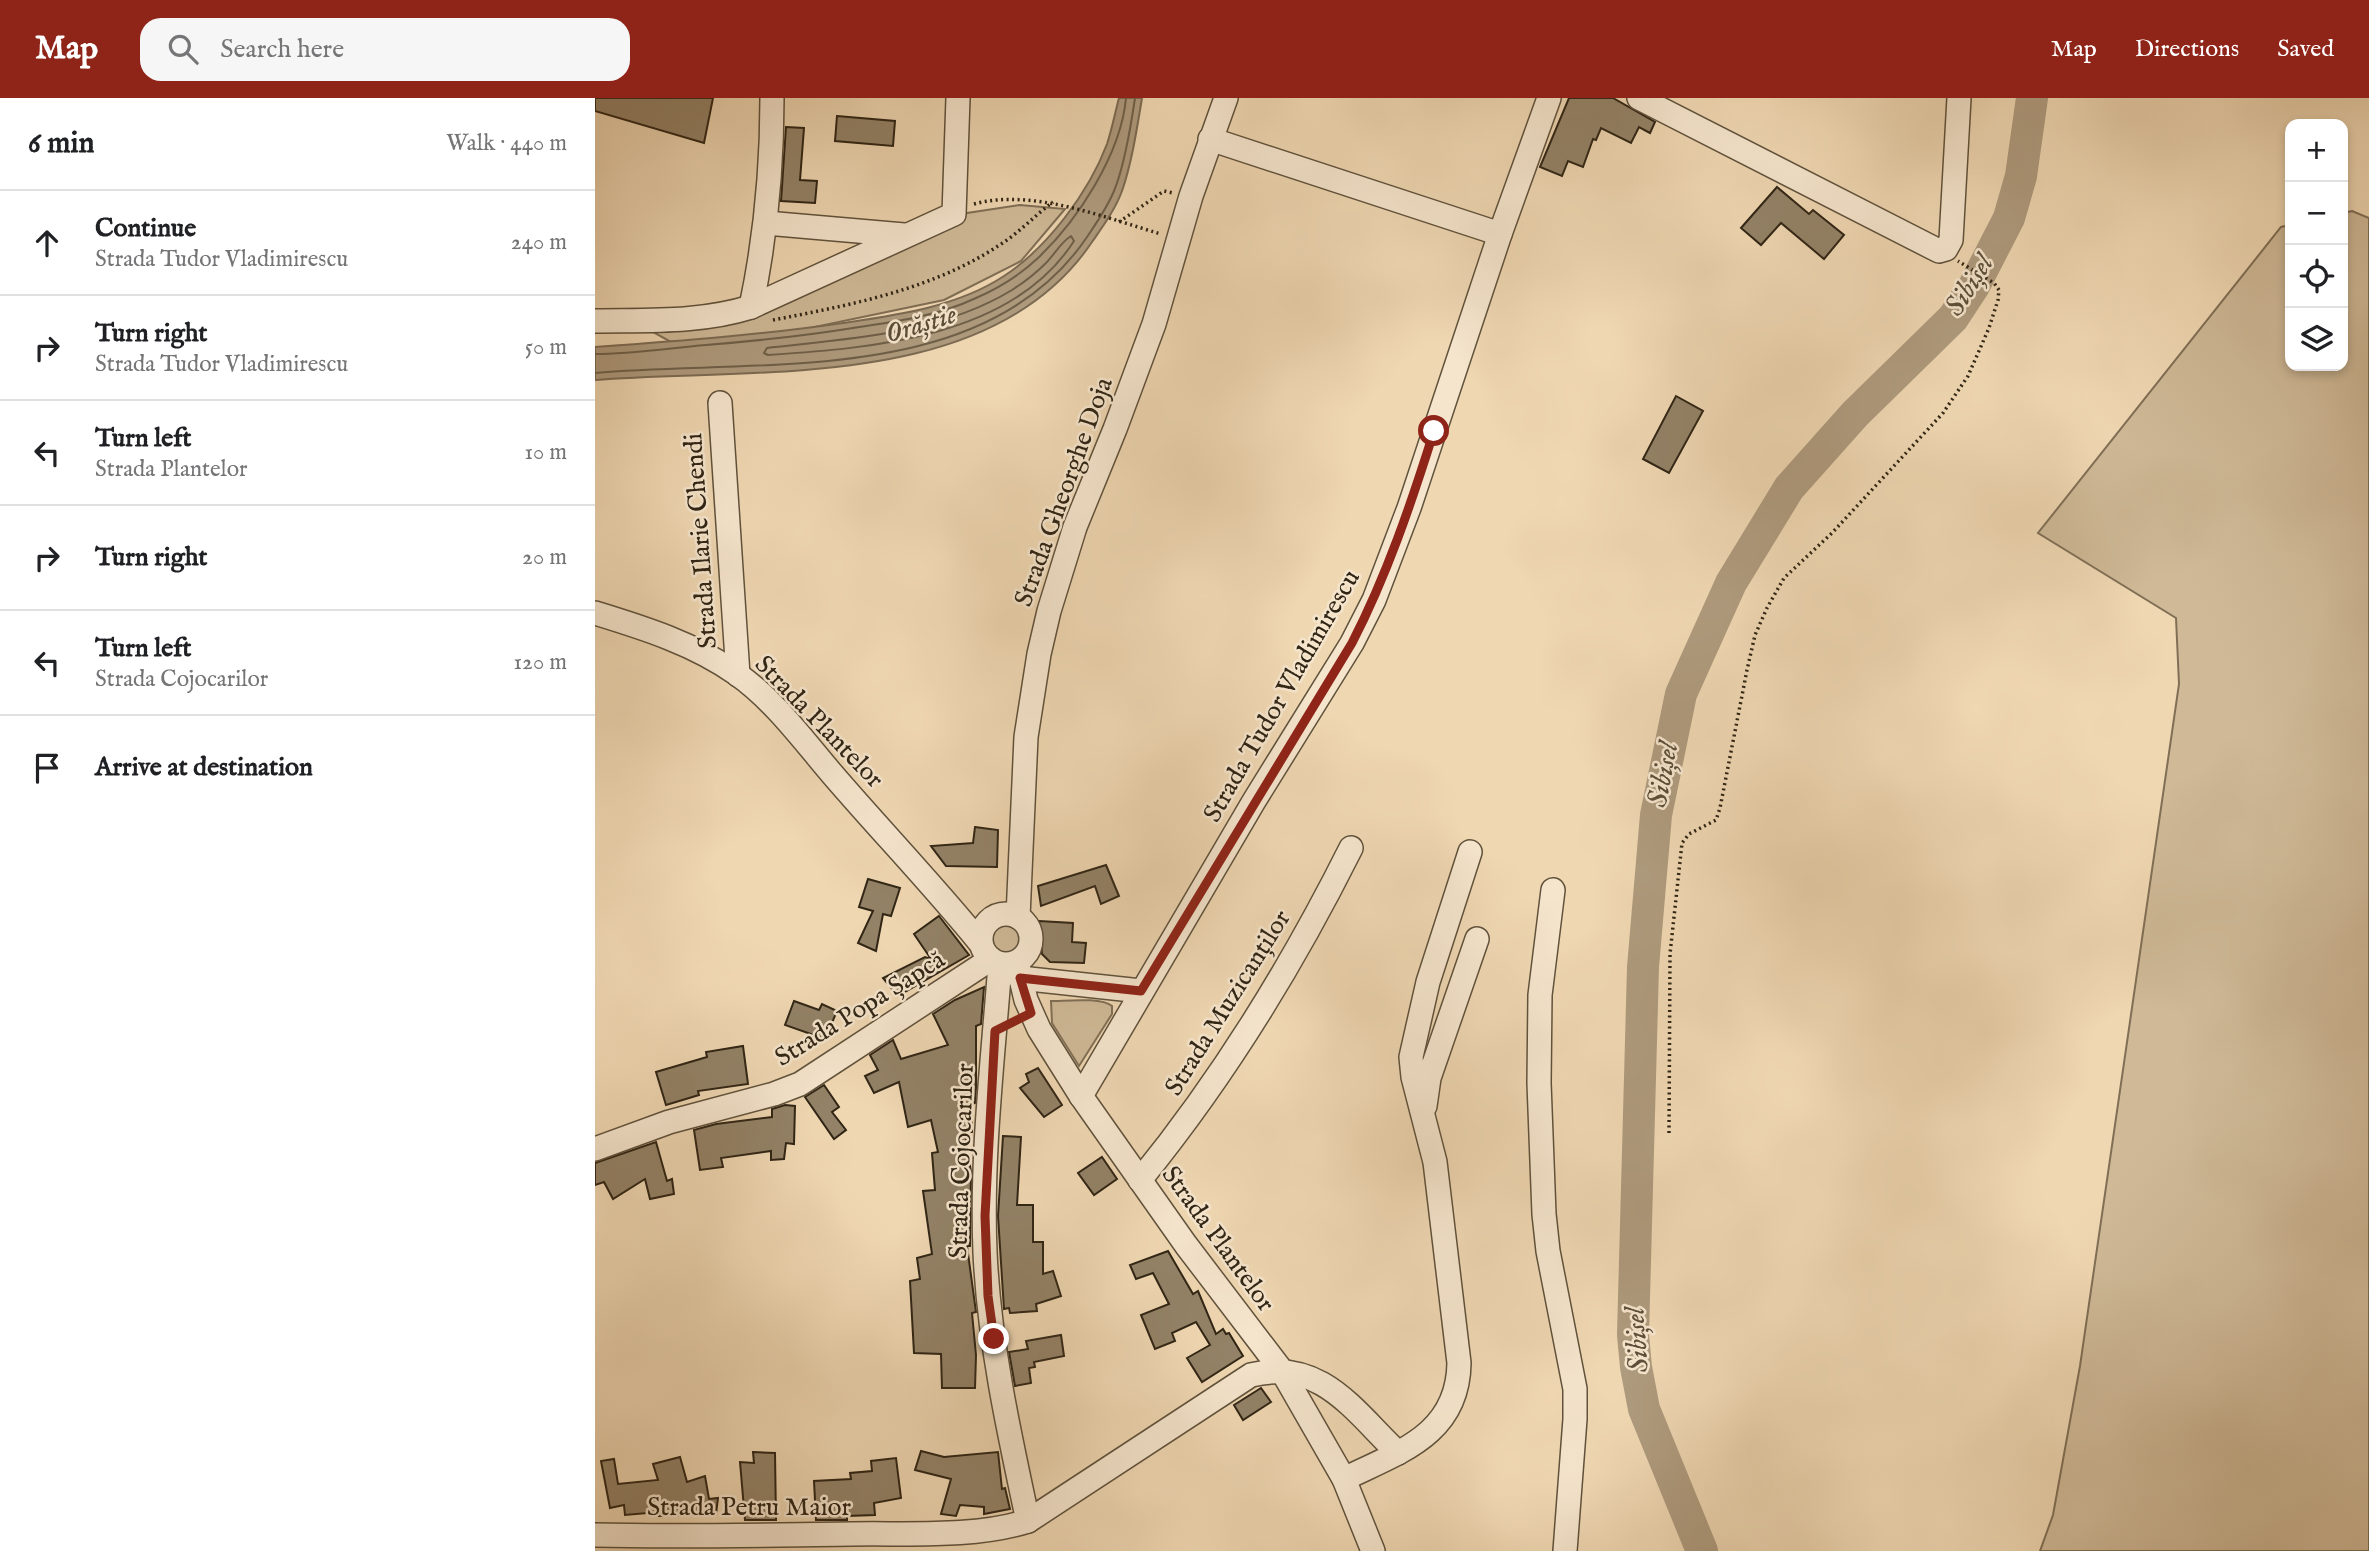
<!DOCTYPE html>
<html lang="en">
<head>
<meta charset="utf-8">
<style>
  :root { --surface:#fff; --page:#f6f6f6; --text:#202124; --muted:#757577; --line:#e0e0e0; --accent:#8f2418 }
  body { margin:0; font-family:"IM FELL English",serif; background:var(--page); color:var(--text) }
  .controls { position:absolute; right:21px; top:21px; display:grid; overflow:hidden; border-radius:14px; box-shadow:0 4px 10px #0003 }
  .controls button { width:63px; height:63px; display:grid; place-items:center; padding:0; border:0; border-bottom:2px solid var(--line); background:var(--surface); color:var(--text); font:35px sans-serif }
  .stop { position:absolute; width:21px; height:21px; margin:-16px; border:5px solid #8f2418; border-radius:50%; background:#fff }
  .stop.end { background:#8f2418; border-color:#fff; box-shadow:0 2px 7px #0008 }
  .list { margin:0; padding:0; list-style:none }
  h2 { display:flex; justify-content:space-between; align-items:center; height:91px; margin:0; padding:0 28px; font-size:30px }
  h2 small { font-size:23px; font-weight:400; color:var(--muted) }
  .list li { display:grid; grid-template-columns:46px 1fr auto; gap:21px; align-items:center; box-sizing:border-box; height:105px; padding:0 28px; border-top:2px solid var(--line) }
  .list b { display:block; font-size:26px; white-space:nowrap }
  .list p { margin:0; font-size:23px; white-space:nowrap; color:var(--muted) }
  .list em { font-size:23px; font-style:normal; color:var(--muted) }
  .icon { flex:none; width:38px; height:38px; fill:none; stroke:currentColor; stroke-width:2; stroke-linecap:round; stroke-linejoin:round }
  .map { position:relative; flex:none; width:1774px; height:1453px; overflow:hidden }
  header { display:flex; align-items:center; gap:42px; box-sizing:border-box; height:98px; padding:0 35px; background:var(--accent); color:#fff }
  header strong { font-size:33px }
  nav { display:flex; gap:38px; margin-inline-start:auto; font-size:24px }
  .search { width:490px; height:63px; background:var(--page); display:flex; align-items:center; gap:18px; box-sizing:border-box; padding:0 24px; border-radius:21px; color:var(--muted); font-size:26px }
  main { display:flex }
  aside { flex:1; background:var(--surface) }
  .map>svg:first-child { display:block }
  .green { fill:#cfb997; stroke:#806f56; stroke-width:2 }
  .water { fill:#ae9a7d; stroke:#7c6b53; stroke-width:2 }
  .lines { fill:none; stroke-linecap:round; stroke-linejoin:round }
  .shore { stroke:#6f6049; stroke-width:2 }
  .river { stroke:#ae9a7d; stroke-width:32 }
  .building { fill:#938267; stroke:#302515; stroke-width:2 }
  .minor-casing { stroke:#60523c; stroke-width:26 }
  .path { stroke:#302515; stroke-width:3.5; stroke-dasharray:2 3.5; stroke-linecap:butt }
  .minor { stroke:#f5e5cd; stroke-width:23 }
  .route { stroke:#8f2418; stroke-width:9 }
  .labels { text-anchor:middle; dominant-baseline:central; stroke-width:5; stroke-linejoin:round; paint-order:stroke }
  .street-label { font-size:26px; fill:#302515; stroke:#f5e5cd }
  .water-label { font-size:28px; font-style:italic; fill:#5c4e39; stroke:#f5e5cd }
</style>
</head>
<body>
<header>
<strong>Map</strong>
<div class="search"><svg class="icon" aria-label="search" viewBox="0 0 24 24"><circle cx="10" cy="10" r="6"/><path d="M15 15l6 6"/></svg>Search here</div>
<nav><a>Map</a><a>Directions</a><a>Saved</a></nav>
</header>
<main>
<aside>
<h2>6 min<small>Walk · 440 m</small></h2>
<ul class="list">
<li><svg class="icon" aria-label="ahead" viewBox="0 0 24 24"><path d="M12 20V5M6 11l6-6 6 6"/></svg><div><b>Continue</b><p>Strada Tudor Vladimirescu</p></div><em>240 m</em></li>
<li><svg class="icon" aria-label="right" viewBox="0 0 24 24"><path d="M7 20v-9h11M14 6l5 5-5 5"/></svg><div><b>Turn right</b><p>Strada Tudor Vladimirescu</p></div><em>50 m</em></li>
<li><svg class="icon" aria-label="left" viewBox="0 0 24 24"><path d="M17 20v-9H6M10 6l-5 5 5 5"/></svg><div><b>Turn left</b><p>Strada Plantelor</p></div><em>10 m</em></li>
<li><svg class="icon" aria-label="right" viewBox="0 0 24 24"><path d="M7 20v-9h11M14 6l5 5-5 5"/></svg><div><b>Turn right</b></div><em>20 m</em></li>
<li><svg class="icon" aria-label="left" viewBox="0 0 24 24"><path d="M17 20v-9H6M10 6l-5 5 5 5"/></svg><div><b>Turn left</b><p>Strada Cojocarilor</p></div><em>120 m</em></li>
<li><svg class="icon" aria-label="arrive" viewBox="0 0 24 24"><path d="M6 21V4h12l-3 4 3 4H6"/></svg><div><b>Arrive at destination</b></div></li>
</ul>
</aside>
<div class="map">
<svg width="1774" height="1453" viewBox="0 0 1774 1453">
  <rect width="100%" height="100%" fill="#efd7b2"/>
  <filter id="stains"><feTurbulence type="fractalNoise" baseFrequency=".00286" numOctaves="4"/><feColorMatrix values="0 0 0 0 .2 0 0 0 0 .09 0 0 0 0 .02 0 0 0 .5 -.17"/></filter>
  <radialGradient id="worn" r=".72"><stop offset=".6" stop-color="#630" stop-opacity="0"/><stop offset="1" stop-color="#630" stop-opacity=".3"/></radialGradient>
  <g class="green">
    <polygon points="425,107 470,111 426,163 349,202 157,242 76,244 56,233 176,208 372,115"/>
    <polygon points="1757,113 1774,120 1774,1453 1445,1453 1458,1417 1485,1268 1584,586 1581,520 1443,435 1686,129 1695,127 1695,268 1748,268 1748,115"/>
    <polygon points="404,823 416,824 428,834 428,844 425,853 408,860 392,837 398,828"/>
    <path d="M456 903C471 903 506 899 517 908V916L484 968 457 925Z"/>
  </g>
  <path class="water" d="M524 0H547C542 30 537 64 527 93 520 112 508 128 497 144 395 296 161 269 0 282V249C83 243 166 237 248 225 302 217 362 209 409 178 452 150 494 94 512 46 517 31 520 15 524 0Z"/>
  <g class="lines">
    <g class="shore">
      <path d="M476 138 479 143C417 240 276 250 173 257L169 255 172 250C253 241 345 236 417 192 428 185 441 175 451 165 459 157 466 144 476 138Z"/>
      <path d="M0 256C37 256 74 250 111 247 160 243 209 238 258 230 300 224 343 218 381 200 404 190 425 177 443 160 483 122 526 56 531 0"/>
      <path d="M0 275C161 260 389 292 492 139 502 124 512 110 519 93 529 69 536 27 540 0"/>
    </g>
    <polyline class="river" points="1107,1453 1049,1311 1041,1269 1038,1237 1048,869 1061,717 1086,596 1136,485 1194,390 1260,316 1358,220 1379,188 1414,120 1426,78 1437,0"/>
  </g>
  <g class="building">
    <polygon points="0,0 118,0 109,45 0,13"/>
    <polygon points="974,0 1018,0 1060,24 1055,35 1044,29 1036,45 1006,30 1001,42 998,41 988,69 973,63 967,78 945,69"/>
    <polygon points="242,18 300,23 298,48 240,43"/>
    <polygon points="191,29 209,30 205,82 222,83 220,105 186,103"/>
    <polygon points="1182,89 1214,116 1218,112 1249,137 1229,161 1186,125 1166,147 1146,130"/>
    <polygon points="1081,298 1108,313 1074,375 1048,361"/>
    <polygon points="380,729 403,732 402,769 351,768 336,748 378,745"/>
    <polygon points="511,767 524,798 506,806 500,788 446,808 443,788"/>
    <polygon points="273,781 305,790 296,818 288,816 281,853 263,845 278,813 264,809"/>
    <polygon points="344,818 374,857 303,898 288,880 330,859 336,861 319,836"/>
    <polygon points="444,823 478,825 477,844 491,845 489,865 455,864 447,856"/>
    <polygon points="389,889 386,926 381,928 381,990 380,1005 376,1006 377,1034 370,1035 376,1074 375,1148 372,1148 381,1214 377,1215 381,1257 380,1290 347,1290 346,1256 319,1255 315,1183 325,1181 322,1160 337,1156 328,1093 340,1092 337,1055 343,1054 336,1022 313,1029 304,984 279,995 270,978 283,972 275,957 298,942 306,961 353,947 338,916 360,902"/>
    <polygon points="199,903 224,912 227,906 242,913 230,941 190,927"/>
    <polygon points="148,948 153,986 103,993 104,997 71,1007 61,974 112,959 111,954"/>
    <polygon points="443,970 467,1007 449,1019 425,990 434,984 431,976"/>
    <polygon points="229,987 244,1009 237,1014 251,1032 239,1041 210,999"/>
    <polygon points="190,1007 200,1008 199,1046 191,1045 189,1061 176,1062 176,1053 126,1060 128,1069 105,1072 99,1032 121,1026 177,1019 177,1011"/>
    <polygon points="408,1038 426,1039 422,1107 438,1107 438,1144 448,1144 448,1176 458,1173 466,1198 441,1206 442,1213 415,1215 414,1210 409,1211 403,1118"/>
    <polygon points="61,1044 72,1083 77,1081 79,1096 55,1101 50,1081 18,1101 9,1084 0,1087 0,1065"/>
    <polygon points="507,1059 522,1081 499,1097 483,1075"/>
    <polygon points="573,1153 598,1196 603,1193 621,1236 628,1231 631,1236 634,1235 648,1258 607,1284 592,1260 615,1247 601,1224 577,1235 580,1243 560,1251 546,1217 574,1206 558,1175 541,1181 535,1167"/>
    <polygon points="466,1237 469,1258 439,1264 440,1269 434,1270 436,1285 420,1288 414,1254 433,1251 431,1243"/>
    <polygon points="666,1290 676,1304 648,1322 639,1307"/>
    <polygon points="326,1353 349,1359 403,1354 407,1391 410,1390 415,1411 389,1416 389,1409 365,1407 361,1418 346,1416 356,1381 320,1372"/>
    <polygon points="158,1354 180,1355 181,1422 150,1422 145,1364 159,1365"/>
    <polygon points="85,1359 92,1384 110,1378 114,1401 123,1400 121,1416 64,1418 64,1414 30,1417 29,1407 15,1410 6,1363 19,1361 23,1386 63,1382 58,1366"/>
    <polygon points="301,1360 306,1400 279,1405 280,1417 252,1418 252,1422 221,1422 219,1383 256,1381 255,1375 277,1373 276,1363"/>
  </g>
  <g class="lines">
    <defs>
      <g id="minor">
        <polyline points="1044,0 1344,153 1351,151 1356,142 1364,0"/>
        <polyline points="615,41 905,136"/>
        <polyline points="171,125 309,137"/>
        <path d="M156 209C171 138 177 73 177 0"/>
        <path d="M0 223C52 222 105 225 156 209L359 116 363 0"/>
        <polyline points="125,305 143,577"/>
        <path d="M0 515C49 530 100 546 142 576 180 603 208 642 238 677 287 734 339 788 386 846"/>
        <polyline points="958,792 945,897 944,985 949,1116 953,1153 980,1291 980,1321 970,1453"/>
        <circle cx="411" cy="841" r="25"/>
        <polyline points="423,819 431,639 444,556 454,513 480,429 520,331 559,226 596,98 631,0"/>
        <polyline points="422,864 431,902 444,931 486,998 591,1147 687,1273 749,1381 778,1453"/>
        <path d="M405 866C398 961 386 1058 390 1154 394 1244 414 1335 433 1423"/>
        <polyline points="425,880 546,893"/>
        <polyline points="486,998 659,703 757,545 779,502 814,410 905,136 954,0"/>
        <polyline points="830,1008 834,980 882,841"/>
        <polyline points="0,1051 74,1024 179,996 205,986 396,861"/>
        <path d="M545 1082C629 979 697 868 756 750"/>
        <path d="M749 1381C804 1354 863 1337 864 1265L840 1064 818 979 816 959 833 884 875 754"/>
        <path d="M0 1437C86 1439 171 1437 257 1436 314 1435 379 1440 433 1423L656 1277C726 1260 758 1312 803 1355"/>
      </g>
    </defs>
    <use href="#minor" class="minor-casing"/>
    <g class="path">
      <path d="M379 106C437 90 511 120 566 136"/>
      <polyline points="524,124 569,93 578,95"/>
      <path d="M178 222C255 207 336 192 403 148 423 136 439 118 458 104"/>
      <polyline points="1074,1035 1075,856 1087,745 1094,736 1121,722 1125,710 1152,572 1160,537 1172,510 1189,480 1237,435 1348,315 1373,278 1394,230 1403,202 1404,192 1399,185 1363,163"/>
    </g>
    <use href="#minor" class="minor"/>
  </g>
  <g class="lines">
    <path class="route" d="M399 1241 393 1198 390 1118 400 933 436 915 425 880 546 893 757 545C792 477 816 406 839 333"/>
  </g>
  <g class="labels">
    <g class="street-label">
      <text transform="translate(469 394) rotate(-70)">Strada Gheorghe Doja</text>
      <text transform="translate(106 443) rotate(-94)">Strada Ilarie Chendi</text>
      <text transform="translate(687 598) rotate(-60)">Strada Tudor Vladimirescu</text>
      <text transform="translate(224 624) rotate(46)">Strada Plantelor</text>
      <text transform="translate(633 905) rotate(-58)">Strada Muzicanților</text>
      <text transform="translate(265 911) rotate(-32)">Strada Popa Șapcă</text>
      <text transform="translate(367 1063) rotate(-88)">Strada Cojocarilor</text>
      <text transform="translate(623 1141) rotate(54)">Strada Plantelor</text>
      <text x="154" y="1409">Strada Petru Maior</text>
    </g>
    <g class="water-label">
      <text transform="translate(1375 188) rotate(-58)">Sibișel</text>
      <text transform="translate(326 227) rotate(-17)">Orăștie</text>
      <text transform="translate(1069 677) rotate(-79)">Sibișel</text>
      <text transform="translate(1043 1242) rotate(-94)">Sibișel</text>
    </g>
  </g>
  <rect width="100%" height="100%" filter="url(#stains)"/>
  <rect width="100%" height="100%" fill="url(#worn)"/>
</svg>
<div class="controls">
<button>+</button>
<button>−</button>
<button><svg class="icon" aria-label="locate" viewBox="0 0 24 24"><circle cx="12" cy="12" r="6"/><path d="M12 2v4M12 18v4M2 12h4M18 12h4"/></svg></button>
<button><svg class="icon" aria-label="layers" viewBox="0 0 24 24"><path d="M12 4l9 5-9 5-9-5zM3 14l9 5 9-5"/></svg></button>
</div>
<div class="stop" style="left:839px;top:333px"></div>
<div class="stop end" style="left:399px;top:1241px"></div>
</div>
</main>
</body>
</html>
